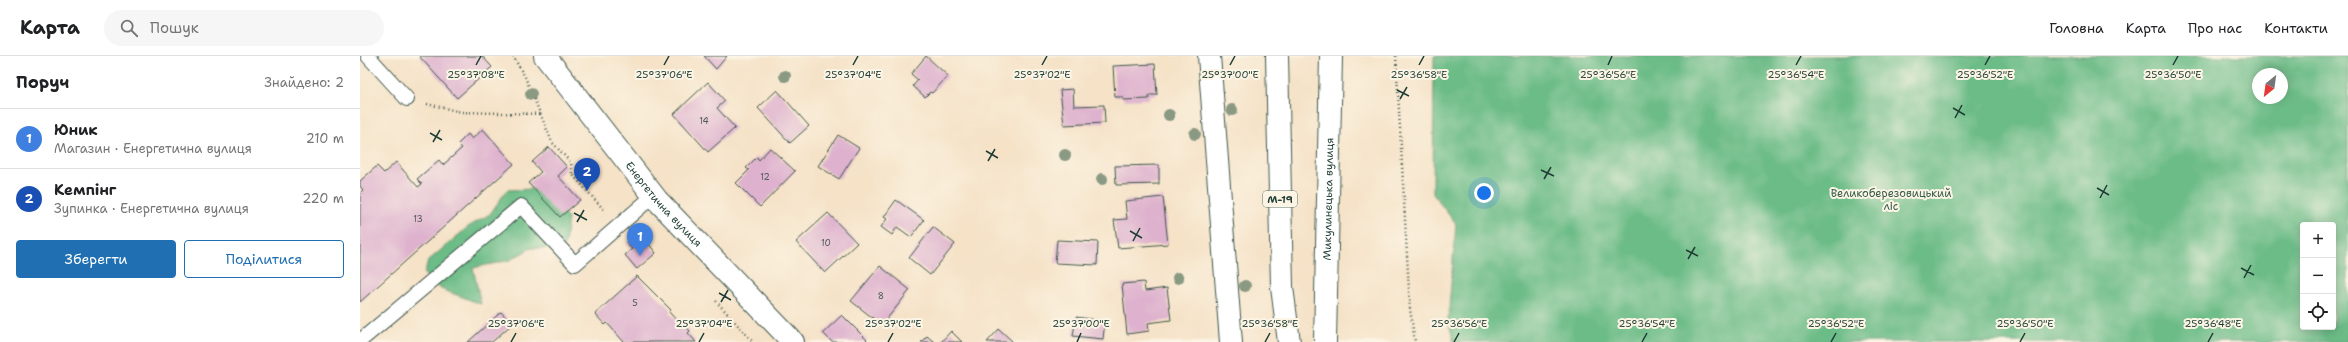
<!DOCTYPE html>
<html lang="uk">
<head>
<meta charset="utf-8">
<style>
  :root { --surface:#fff; --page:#f6f6f6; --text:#202124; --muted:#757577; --line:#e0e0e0; --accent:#1f6fb2 }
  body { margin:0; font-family:"Shantell Sans",sans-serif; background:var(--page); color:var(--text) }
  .controls { position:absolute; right:12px; bottom:12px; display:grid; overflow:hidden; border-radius:4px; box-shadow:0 2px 10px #0003 }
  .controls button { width:36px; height:36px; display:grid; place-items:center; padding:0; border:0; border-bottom:1px solid var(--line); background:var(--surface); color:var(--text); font:20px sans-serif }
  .compass { position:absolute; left:1892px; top:12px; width:36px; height:36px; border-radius:50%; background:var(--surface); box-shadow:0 2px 10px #0003; rotate:209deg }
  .you { position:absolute; left:1124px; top:137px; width:14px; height:14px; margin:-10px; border:3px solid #fff; border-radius:50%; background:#1a73e8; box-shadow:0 0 0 6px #1a73e833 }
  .badge { display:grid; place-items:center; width:26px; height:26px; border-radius:50%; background:var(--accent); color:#fff; font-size:13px; font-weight:700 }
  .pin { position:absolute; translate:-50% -33px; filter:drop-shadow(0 1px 2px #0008) }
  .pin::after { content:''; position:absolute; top:21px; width:14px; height:12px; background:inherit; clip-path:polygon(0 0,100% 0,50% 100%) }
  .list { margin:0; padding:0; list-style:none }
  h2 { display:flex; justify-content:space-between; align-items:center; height:52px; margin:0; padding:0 16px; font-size:17px }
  h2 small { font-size:13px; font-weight:400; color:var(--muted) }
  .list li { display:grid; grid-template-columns:26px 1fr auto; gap:12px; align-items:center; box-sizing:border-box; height:60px; padding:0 16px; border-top:1px solid var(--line) }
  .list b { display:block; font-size:15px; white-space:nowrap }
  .list p { margin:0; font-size:13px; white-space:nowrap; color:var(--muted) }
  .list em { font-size:13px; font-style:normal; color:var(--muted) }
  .actions { display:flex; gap:8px; padding:12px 16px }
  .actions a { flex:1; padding:9px 0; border:1px solid var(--accent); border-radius:4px; text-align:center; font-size:14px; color:var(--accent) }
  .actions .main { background:var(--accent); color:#fff }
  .icon { flex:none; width:22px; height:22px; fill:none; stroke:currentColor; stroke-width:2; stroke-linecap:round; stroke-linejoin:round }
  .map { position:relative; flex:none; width:1988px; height:286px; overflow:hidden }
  header { display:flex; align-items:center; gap:24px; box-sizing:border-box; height:56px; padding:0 20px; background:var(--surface); border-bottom:1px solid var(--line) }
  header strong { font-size:19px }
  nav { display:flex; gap:22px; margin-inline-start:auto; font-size:14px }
  .search { width:280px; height:36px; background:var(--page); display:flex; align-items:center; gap:10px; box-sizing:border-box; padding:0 14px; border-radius:22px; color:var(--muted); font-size:15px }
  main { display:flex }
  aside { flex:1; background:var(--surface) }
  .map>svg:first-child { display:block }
  .forest { fill:#6cbc87; stroke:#467c5e; fill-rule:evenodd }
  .building { fill:#deb2ce }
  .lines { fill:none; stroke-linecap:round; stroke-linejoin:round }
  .lane-casing { stroke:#3f564a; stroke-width:16 }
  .street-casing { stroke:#3f564a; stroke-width:24 }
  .highway-casing { stroke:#3f564a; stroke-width:24 }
  .path { stroke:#3f564a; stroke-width:2.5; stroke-dasharray:1 3; stroke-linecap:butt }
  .lane { stroke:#fff; stroke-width:14 }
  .street { stroke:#fff; stroke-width:22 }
  .highway { stroke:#fff; stroke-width:22 }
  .tree { fill:#8a9982 }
  .ticks { fill:none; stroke:#1f3d34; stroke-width:1.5 }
  .labels { text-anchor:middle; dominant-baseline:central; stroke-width:4; stroke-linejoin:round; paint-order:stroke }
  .number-label { font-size:9px; fill:#4f5a5a }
  .shield { fill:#fcf5e5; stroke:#617469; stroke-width:1 }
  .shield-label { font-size:10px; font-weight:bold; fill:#1f3d34 }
  .park-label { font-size:11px; fill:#335d4a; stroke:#fcf5e5 }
  .street-label { font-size:11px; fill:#1f3d34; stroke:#fcf5e5 }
  .ticks-label { font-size:10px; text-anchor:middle; fill:#1f3d34; stroke:#fcf5e5; stroke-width:4; stroke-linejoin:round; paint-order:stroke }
</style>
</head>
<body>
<header>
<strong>Карта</strong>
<div class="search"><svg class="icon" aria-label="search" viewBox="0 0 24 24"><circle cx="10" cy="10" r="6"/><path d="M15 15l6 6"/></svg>Пошук</div>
<nav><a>Головна</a><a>Карта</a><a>Про нас</a><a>Контакти</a></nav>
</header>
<main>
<aside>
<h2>Поруч<small>Знайдено: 2</small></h2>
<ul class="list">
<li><span class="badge" style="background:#3f7fe0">1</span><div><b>Юник</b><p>Магазин · Енергетична вулиця</p></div><em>210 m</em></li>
<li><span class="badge" style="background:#1a4fb4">2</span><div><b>Кемпінг</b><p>Зупинка · Енергетична вулиця</p></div><em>220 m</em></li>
</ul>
<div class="actions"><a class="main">Зберегти</a><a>Поділитися</a></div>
</aside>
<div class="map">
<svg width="1988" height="286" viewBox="0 0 1988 286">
  <rect width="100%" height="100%" fill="#fcf5e5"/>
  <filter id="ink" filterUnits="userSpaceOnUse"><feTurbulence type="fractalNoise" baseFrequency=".025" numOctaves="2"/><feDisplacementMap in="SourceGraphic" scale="8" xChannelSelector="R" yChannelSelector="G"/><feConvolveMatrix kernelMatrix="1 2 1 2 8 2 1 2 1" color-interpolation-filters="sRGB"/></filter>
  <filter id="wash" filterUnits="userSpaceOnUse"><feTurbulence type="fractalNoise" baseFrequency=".012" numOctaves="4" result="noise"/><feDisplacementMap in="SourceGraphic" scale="16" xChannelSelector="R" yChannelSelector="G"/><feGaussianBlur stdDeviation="0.9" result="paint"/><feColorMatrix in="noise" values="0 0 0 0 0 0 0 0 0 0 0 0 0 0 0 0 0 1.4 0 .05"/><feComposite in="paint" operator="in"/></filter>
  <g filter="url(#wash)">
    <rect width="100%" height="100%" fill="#f5e2c7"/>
    <g class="forest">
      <path d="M1074 0H1988V286H1094L1088 264 1096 168 1073 138ZM1898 18H1922V42H1898ZM1943 169H1973V271H1943Z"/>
      <polygon points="173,133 190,142 208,162 205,188 201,193 171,192 150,204 113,212 121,248 81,233 64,218 68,205 108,171 130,158 147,134"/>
    </g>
    <g id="blocks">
      <g class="building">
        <polygon points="59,0 122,0 132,11 97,42"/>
        <polygon points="344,0 367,0 356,13"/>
        <polygon points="566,0 588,20 572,37 570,36 565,41 553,30 558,24 551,18"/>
        <polygon points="795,8 797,39 789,39 789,43 763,44 763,41 755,41 753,10"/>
        <polygon points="348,26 365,45 357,52 375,72 348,96 314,58"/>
        <polygon points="713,33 714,50 744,49 745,67 704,69 700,34"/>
        <polygon points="417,34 449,70 430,87 398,52"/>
        <polygon points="123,73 154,108 0,246 0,137 3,134 0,130 0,125 17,110 24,117 36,106 58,131 62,128 57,123 79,104 83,109 102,92 98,88 108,78 112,83"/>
        <polygon points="478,79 499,92 479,123 458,110"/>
        <polygon points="189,91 207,111 198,120 220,144 200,161 168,127 181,116 172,106"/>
        <polygon points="410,92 435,115 400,151 376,127 389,114 386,112 397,101 399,104"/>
        <polygon points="799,109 799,128 756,129 755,110"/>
        <polygon points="803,141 808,188 758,192 754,164 767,163 765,145"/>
        <polygon points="536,144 564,164 551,181 537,171 532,179 521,171 527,163 524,161"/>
        <polygon points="468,157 497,187 465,217 436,186"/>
        <polygon points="573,171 595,188 570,219 549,202"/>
        <polygon points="276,178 281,185 284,182 296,197 277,213 265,199 272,193 266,187"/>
        <polygon points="697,184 738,186 737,209 695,207"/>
        <polygon points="520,210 550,234 522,269 491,245"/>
        <polygon points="277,220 311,254 309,256 319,267 321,265 330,275 328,277 336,286 264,286 247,267 245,269 235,258"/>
        <polygon points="784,226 785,235 807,232 811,264 788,267 789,275 767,278 762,228"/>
        <polygon points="141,256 152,268 132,286 108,286"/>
        <polygon points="482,259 507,284 505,286 472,286 463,277"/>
        <polygon points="716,261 745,265 743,283 713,280"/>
        <polygon points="639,273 653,286 627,286"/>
        <polygon points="591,275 602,286 581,286"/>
        <polygon points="567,280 574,286 561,286"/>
      </g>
    </g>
  </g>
  <g filter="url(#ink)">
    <use href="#blocks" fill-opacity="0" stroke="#3f564a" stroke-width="1"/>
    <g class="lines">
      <defs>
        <g id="lane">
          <polyline points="8,0 47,43"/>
          <polyline points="0,285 161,150 215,208 294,139"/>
        </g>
        <g id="street">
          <path id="s1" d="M185 0 297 144 433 286"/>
          <polyline points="849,0 871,286"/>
        </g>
        <g id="highway">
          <polyline points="917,0 922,231 929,286"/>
          <path id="s2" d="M965 286 971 0"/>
        </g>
      </defs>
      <use href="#lane" class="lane-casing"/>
      <use href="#street" class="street-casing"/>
      <use href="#highway" class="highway-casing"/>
      <g class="path">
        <polyline points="153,0 165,21 192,86 211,107 212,118 245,155"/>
        <polyline points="1036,0 1050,253 1055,286"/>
        <polyline points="67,48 101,56 181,58"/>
        <polyline points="356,245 393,286"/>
      </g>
      <use href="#lane" class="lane"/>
      <use href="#street" class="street"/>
      <use href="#highway" class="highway"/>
    </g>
    <g class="tree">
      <circle cx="425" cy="20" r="6"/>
      <circle cx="171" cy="38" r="6"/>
      <circle cx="872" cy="54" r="6"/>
      <circle cx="809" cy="59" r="6"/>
      <circle cx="835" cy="78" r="6"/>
      <circle cx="705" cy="99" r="6"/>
      <circle cx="742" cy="123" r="6"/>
      <circle cx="818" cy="222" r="6"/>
      <circle cx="885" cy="230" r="6"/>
    </g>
  </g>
  <path class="ticks" d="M116 9 121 0M304 9 309 0M493 9 498 0M682 9 687 0M870 9 875 0M1059 9 1064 0M1248 9 1252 0M1436 9 1441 0M1625 9 1630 0M1813 9 1818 0M1037 34 1049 40M1040 43 1047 31M1593 52 1605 59M1595 62 1602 49M70 77 82 84M73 86 80 74M626 95 638 102M628 105 635 93M1181 114 1194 120M1184 123 1191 111M1737 132 1749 139M1740 142 1747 129M214 157 227 164M217 166 224 154M770 175 782 182M773 185 780 172M1326 194 1338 200M1328 203 1335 191M1881 212 1894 219M1884 222 1891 209M359 237 371 244M361 246 368 234M151 286 156 277M339 286 344 277M528 286 533 277M717 286 721 277M905 286 910 277M1094 286 1099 277M1282 286 1287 277M1471 286 1476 277M1660 286 1665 277M1848 286 1853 277"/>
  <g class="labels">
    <g class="number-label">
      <text x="344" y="65">14</text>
      <text x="405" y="121">12</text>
      <text x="58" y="163">13</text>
      <text x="466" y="187">10</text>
      <text x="521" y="240">8</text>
      <text x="275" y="247">5</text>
    </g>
    <rect class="shield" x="903" y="135" width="34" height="16" rx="3"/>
    <g class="shield-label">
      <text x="920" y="143">М-19</text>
    </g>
    <g class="park-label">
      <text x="1531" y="137">Великоберезовицький<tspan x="1531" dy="13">ліс</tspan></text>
    </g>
    <g class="street-label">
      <text stroke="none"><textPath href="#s2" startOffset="143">Микулинецька вулиця</textPath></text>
      <text stroke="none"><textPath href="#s1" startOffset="190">Енергетична вулиця</textPath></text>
    </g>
  </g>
  <g class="ticks-label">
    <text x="116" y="22">25°37'08"E</text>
    <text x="304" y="22">25°37'06"E</text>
    <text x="493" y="22">25°37'04"E</text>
    <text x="682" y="22">25°37'02"E</text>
    <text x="870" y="22">25°37'00"E</text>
    <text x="1059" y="22">25°36'58"E</text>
    <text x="1248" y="22">25°36'56"E</text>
    <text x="1436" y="22">25°36'54"E</text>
    <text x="1625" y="22">25°36'52"E</text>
    <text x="1813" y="22">25°36'50"E</text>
    <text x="156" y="271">25°37'06"E</text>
    <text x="344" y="271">25°37'04"E</text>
    <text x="533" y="271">25°37'02"E</text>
    <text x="721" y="271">25°37'00"E</text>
    <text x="910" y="271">25°36'58"E</text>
    <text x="1099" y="271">25°36'56"E</text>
    <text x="1287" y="271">25°36'54"E</text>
    <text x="1476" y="271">25°36'52"E</text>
    <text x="1665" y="271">25°36'50"E</text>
    <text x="1853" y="271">25°36'48"E</text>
  </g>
</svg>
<div class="controls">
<button>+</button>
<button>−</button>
<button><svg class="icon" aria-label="locate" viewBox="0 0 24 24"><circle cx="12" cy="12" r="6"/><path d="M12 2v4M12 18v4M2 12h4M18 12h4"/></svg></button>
</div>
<svg class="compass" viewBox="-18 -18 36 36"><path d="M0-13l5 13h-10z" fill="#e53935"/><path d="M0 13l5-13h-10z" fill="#757577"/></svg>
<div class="you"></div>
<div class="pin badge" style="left:280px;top:200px;background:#3f7fe0">1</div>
<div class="pin badge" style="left:227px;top:135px;background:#1a4fb4">2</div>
</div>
</main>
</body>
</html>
